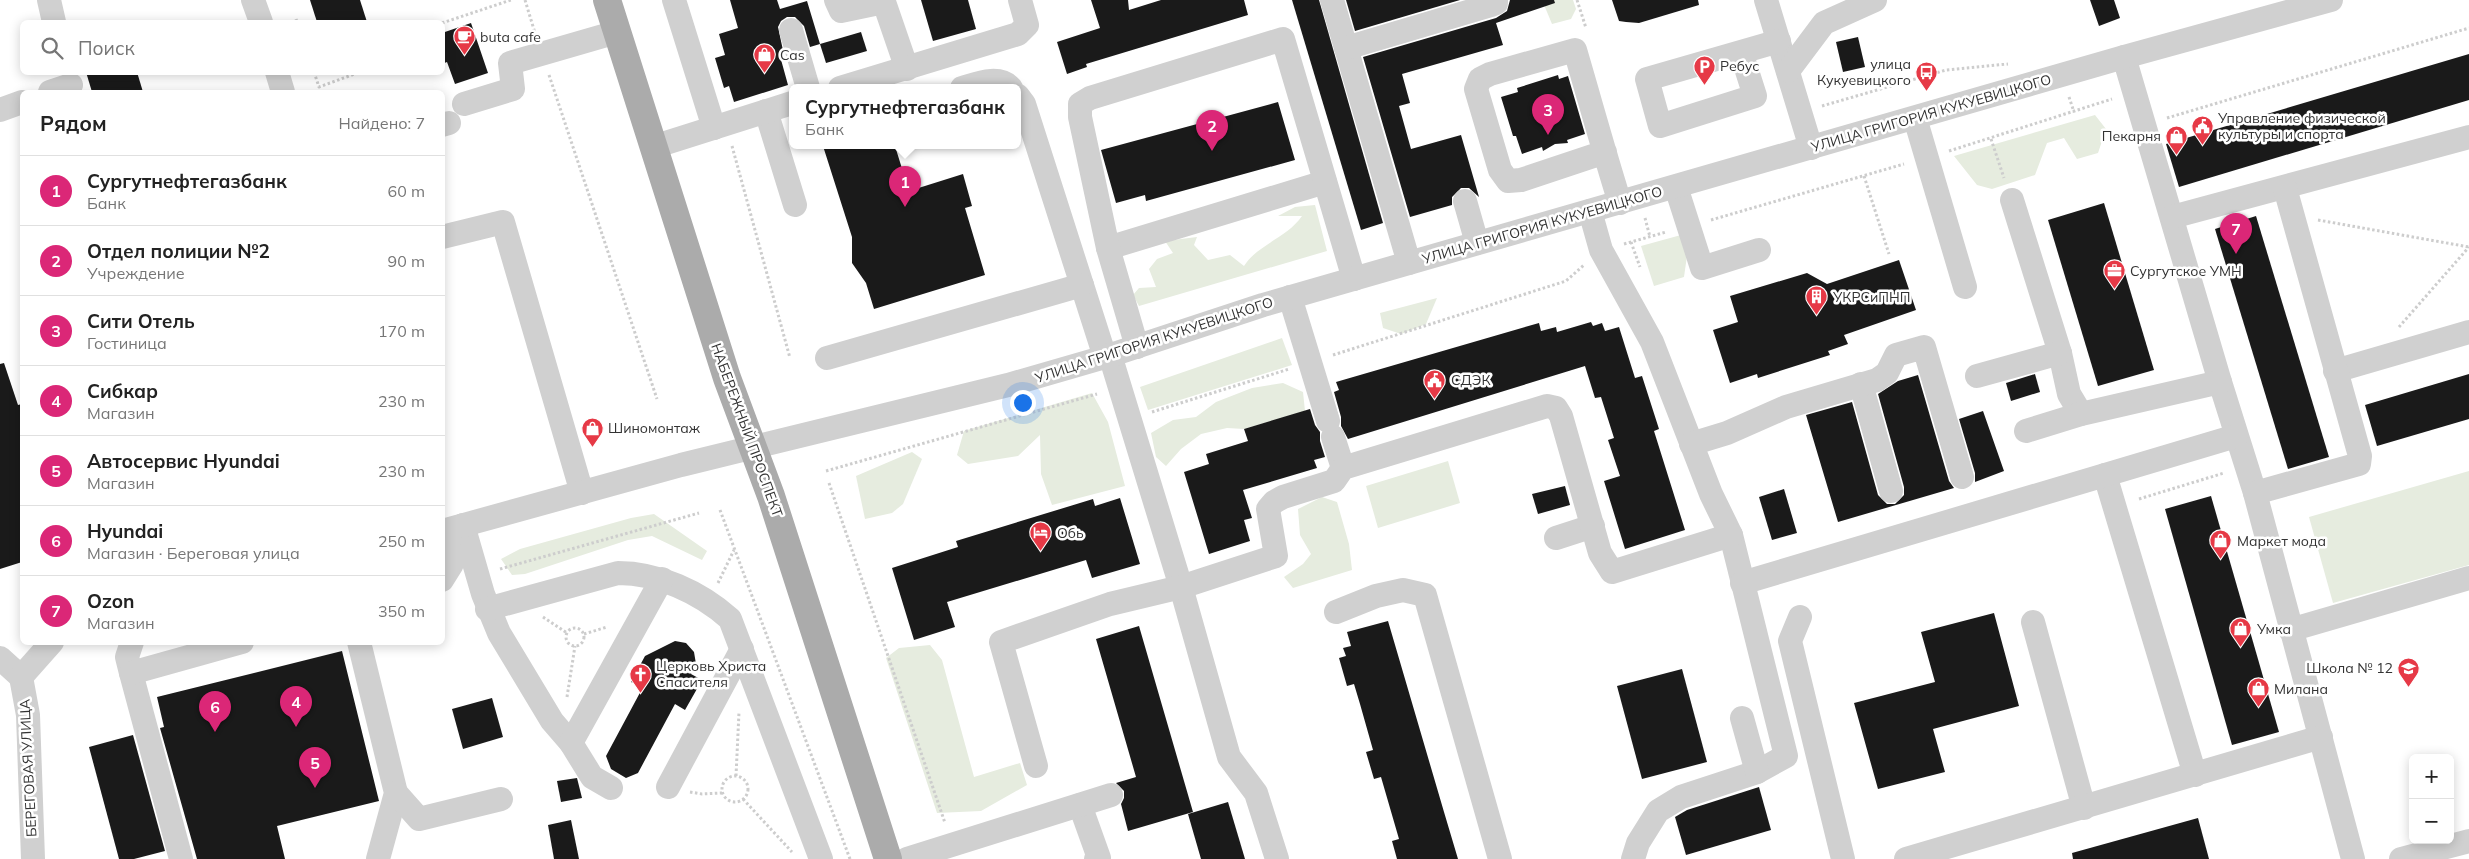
<!DOCTYPE html>
<html lang="ru">
<head>
<meta charset="utf-8">
<style>
  :root { --surface:#fff; --page:#f2f2f2; --text:#222; --muted:#767676; --line:#e0e0e0; --accent:#db2777 }
  body { margin:0; font-family:Mulish,sans-serif; background:var(--page); color:var(--text) }
  .controls { position:absolute; right:15px; bottom:15px; display:grid; overflow:hidden; border-radius:8px; box-shadow:0 2px 12px #0003 }
  .controls button { width:45px; height:45px; display:grid; place-items:center; padding:0; border:0; border-bottom:1px solid var(--line); background:var(--surface); color:var(--text); font:25px sans-serif }
  .you { position:absolute; left:1022px; top:402px; width:18px; height:18px; margin:-12px; border:4px solid #fff; border-radius:50%; background:#1a73e8; box-shadow:0 0 0 8px #1a73e833 }
  .badge { display:grid; place-items:center; width:32px; height:32px; border-radius:50%; background:var(--accent); color:#fff; font-size:16px; font-weight:700 }
  .pin { position:absolute; translate:-50% -41px; filter:drop-shadow(0 1px 2px #0008) }
  .pin::after { content:''; position:absolute; top:26px; width:18px; height:15px; background:inherit; clip-path:polygon(0 0,100% 0,50% 100%) }
  .popup { position:absolute; left:789px; top:84px; width:232px; height:65px; box-sizing:border-box; display:grid; place-content:center; border-radius:8px; background:var(--surface); filter:drop-shadow(0 1px 4px #0005); font-size:16px; white-space:nowrap; color:var(--muted) }
  .popup b { font-size:19px; color:var(--text) }
  .popup::after { content:''; position:absolute; left:50%; top:100%; margin-left:-10px; border:10px solid transparent; border-top-color:var(--surface) }
  .list { margin:0; padding:0; list-style:none }
  h2 { display:flex; justify-content:space-between; align-items:center; height:65px; margin:0; padding:0 20px; font-size:21px }
  h2 small { font-size:16px; font-weight:400; color:var(--muted) }
  .list li { display:grid; grid-template-columns:32px 1fr auto; gap:15px; align-items:center; box-sizing:border-box; height:70px; padding:0 20px; border-top:1px solid var(--line) }
  .list b { display:block; font-size:19px; white-space:nowrap }
  .list p { margin:0; font-size:16px; white-space:nowrap; color:var(--muted) }
  .list em { font-size:16px; font-style:normal; color:var(--muted) }
  .icon { flex:none; width:28px; height:28px; fill:none; stroke:currentColor; stroke-width:2; stroke-linecap:round; stroke-linejoin:round }
  .map { position:relative; flex:none; width:2469px; height:859px; overflow:hidden }
  .search { position:absolute; background:var(--surface); box-shadow:0 2px 12px #0003; left:20px; top:20px; width:425px; height:55px; display:flex; align-items:center; gap:12px; box-sizing:border-box; padding:0 18px; border-radius:8px; color:var(--muted); font-size:19px }
  .panel { position:absolute; background:var(--surface); box-shadow:0 2px 12px #0003; left:20px; top:90px; width:425px; height:555px; border-radius:8px }
  .map>svg:first-child { display:block }
  .green { fill:#e6ecdf }
  .building { fill:#1a1a1a }
  .lines { fill:none; stroke-linecap:round; stroke-linejoin:round }
  .path { stroke:#cdcdcd; stroke-width:3; stroke-dasharray:2.5 2.5; stroke-linecap:butt }
  .minor { stroke:#d0d0d0; stroke-width:24 }
  .major { stroke:#ababab; stroke-width:28 }
  .labels { text-anchor:middle; dominant-baseline:central; stroke-width:5; stroke-linejoin:round; paint-order:stroke }
  .poi-label { font-size:14px; fill:#333; stroke:#fff; text-anchor:start }
  .street-label { font-size:14px; fill:#333; stroke:#fff }
</style>
</head>
<body>
<div class="map">
<svg width="2469" height="859" viewBox="0 0 2469 859">
  <rect width="100%" height="100%" fill="#fff"/>
  <g class="green">
    <polygon points="1542,0 1573,0 1576,9 1571,19 1552,24"/>
    <polygon points="2095,115 2106,129 2098,153 2077,159 2064,138 2047,143 2035,175 1992,189 1977,185 1954,156"/>
    <path d="M1315 205 1327 251 1139 306 1133 295 1139 288 1156 287 1149 269 1157 259 1173 253 1165 241 1197 237 1194 245 1208 260 1230 255 1244 266C1258 244 1287 238 1302 216H1278L1295 207Z"/>
    <polygon points="1681,235 1688,249 1684,277 1654,286 1641,246"/>
    <polygon points="1437,298 1426,324 1401,334 1383,328 1380,313"/>
    <polygon points="1282,338 1292,365 1148,410 1140,387"/>
    <polygon points="1283,383 1303,392 1305,411 1244,429 1227,428 1201,434 1181,449 1166,466 1156,457 1151,433 1173,420 1196,417 1216,402 1252,388"/>
    <polygon points="1092,393 1108,422 1125,486 1052,505 1041,474 1040,435 1018,456 968,464 957,455 964,431"/>
    <polygon points="912,452 922,459 903,504 892,513 865,519 856,476"/>
    <polygon points="1448,461 1460,503 1378,528 1366,486"/>
    <polygon points="2469,471 2469,565 2333,603 2309,517"/>
    <polygon points="1322,497 1337,502 1349,544 1352,570 1293,588 1284,577 1303,564 1311,554 1300,535 1298,509"/>
    <polygon points="654,514 707,551 702,560 652,536 628,540 525,574 512,575 501,559 520,549 631,518"/>
    <polygon points="930,645 942,660 974,777 1020,763 1027,785 981,811 937,813 886,658 899,648"/>
  </g>
  <g class="building">
    <polygon points="310,0 360,0 367,22 317,22"/>
    <polygon points="730,0 777,0 780,9 807,1 820,44 810,47 804,26 795,17 787,17 781,21 778,27 784,55 780,56 788,85 734,102 729,86 724,88 715,58 725,55 719,34 738,28"/>
    <polygon points="921,0 968,0 976,29 933,41"/>
    <polygon points="1091,0 1128,0 1129,10 1161,0 1244,0 1248,15 1086,64 1087,67 1067,74 1057,42 1100,28"/>
    <polygon points="1292,0 1319,0 1383,223 1361,230"/>
    <polygon points="1346,0 1460,0 1355,31"/>
    <polygon points="1510,0 1554,0 1555,3 1496,23 1503,45 1402,74 1410,103 1399,106 1411,149 1461,135 1479,197 1469,188 1461,188 1452,197 1452,205 1410,217 1363,57 1496,18 1507,11"/>
    <polygon points="1612,0 1698,0 1699,5 1639,23 1626,22 1619,21"/>
    <polygon points="2090,0 2114,0 2120,18 2099,26"/>
    <polygon points="471,23 488,73 455,84 447,62 442,64 442,33"/>
    <polygon points="861,32 867,51 826,63 820,44"/>
    <polygon points="1858,37 1865,67 1843,72 1836,42"/>
    <polygon points="2469,54 2469,100 2179,187 2166,144"/>
    <polygon points="86,72 137,72 143,92 92,92"/>
    <polygon points="1558,75 1559,79 1568,76 1585,134 1567,140 1568,143 1555,144 1543,151 1542,147 1522,154 1516,136 1513,136 1501,97 1518,92 1517,88"/>
    <polygon points="1278,102 1295,160 1146,201 1145,195 1116,203 1101,150"/>
    <polygon points="823,146 895,146 909,191 963,174 972,206 965,208 985,275 874,309 866,283 852,263 852,237"/>
    <polygon points="2104,203 2154,370 2098,386 2048,220"/>
    <polygon points="2256,216 2329,457 2288,469 2215,229"/>
    <polygon points="1899,260 1916,310 1844,335 1848,344 1828,351 1830,355 1758,378 1757,374 1730,383 1713,330 1738,322 1730,296 1807,273 1827,284"/>
    <polygon points="1591,322 1593,326 1602,323 1605,331 1619,327 1635,378 1642,376 1659,429 1654,431 1685,530 1625,549 1604,481 1620,476 1608,440 1614,438 1601,397 1595,398 1585,366 1348,439 1341,426 1341,417 1334,392 1339,390 1336,382 1539,323 1541,331 1556,327 1557,332"/>
    <polygon points="4,363 18,405 22,404 22,562 0,569 0,364"/>
    <polygon points="2035,374 2040,392 2011,401 2006,383"/>
    <polygon points="2469,374 2469,419 2377,446 2365,405"/>
    <polygon points="1918,375 1949,481 1954,488 1838,522 1806,415 1852,402 1878,495 1887,504 1895,504 1904,495 1904,487 1878,394 1898,381"/>
    <polygon points="1310,409 1315,425 1320,432 1320,441 1325,457 1314,460 1317,468 1243,490 1252,518 1244,520 1250,541 1209,554 1184,472 1209,464 1206,454 1248,441 1244,429"/>
    <polygon points="1983,411 2004,471 1975,482 1975,473 1959,419"/>
    <polygon points="1565,486 1570,505 1538,514 1532,494"/>
    <polygon points="1784,489 1797,533 1772,540 1759,497"/>
    <polygon points="2211,496 2279,732 2232,745 2165,509"/>
    <polygon points="1120,498 1140,564 1092,578 1086,560 947,602 955,627 914,640 892,568 958,547 956,541 1093,499 1095,506"/>
    <polygon points="1994,613 2019,706 1933,729 1945,772 1878,789 1854,703 1935,682 1921,632"/>
    <polygon points="1388,621 1444,812 1458,859 1397,859 1392,841 1399,839 1381,777 1374,779 1366,752 1373,750 1360,704 1354,684 1347,686 1339,658 1346,656 1343,648 1351,646 1347,632"/>
    <polygon points="1139,626 1193,812 1128,831 1121,804 1124,798 1124,791 1116,783 1136,777 1096,639"/>
    <polygon points="675,641 686,643 694,652 696,664 691,674 702,680 685,710 675,704 638,773 626,778 611,769 606,756 643,687 631,682 645,656"/>
    <polygon points="342,651 379,801 277,826 285,859 197,859 160,728 164,727 157,697"/>
    <polygon points="1682,669 1707,762 1642,779 1617,686"/>
    <polygon points="492,698 503,737 463,749 452,709"/>
    <polygon points="133,735 165,851 134,859 119,859 89,747"/>
    <polygon points="577,778 582,798 561,802 557,781"/>
    <polygon points="1759,787 1771,830 1686,855 1675,817 1687,810"/>
    <polygon points="1228,802 1245,859 1201,859 1188,814"/>
    <polygon points="2198,818 2209,859 2073,859 2072,853"/>
    <polygon points="571,820 579,859 554,859 548,825"/>
  </g>
  <g class="lines">
    <g class="path">
      <polyline points="525,0 535,33"/>
      <polyline points="1577,0 1586,28"/>
      <polyline points="296,19 297,22"/>
      <polyline points="442,23 511,0"/>
      <polyline points="314,72 319,87 360,72"/>
      <polyline points="549,75 657,399"/>
      <polyline points="2069,97 2074,112"/>
      <polyline points="1822,106 1946,70 2008,64"/>
      <polyline points="2167,118 2469,28"/>
      <polyline points="1991,139 2004,178"/>
      <polyline points="732,146 790,358"/>
      <polyline points="1949,151 2112,99"/>
      <polyline points="1864,176 1889,254"/>
      <polyline points="1645,218 1650,237"/>
      <polyline points="1711,220 1904,164"/>
      <polyline points="2318,220 2469,247"/>
      <polyline points="1631,242 1640,267"/>
      <polyline points="1624,244 1666,232"/>
      <polyline points="2399,327 2469,247"/>
      <polyline points="1333,355 1566,281 1584,265"/>
      <polyline points="1152,412 1289,369"/>
      <polyline points="826,471 1097,394"/>
      <polyline points="829,483 945,823"/>
      <polyline points="2139,499 2224,473"/>
      <polyline points="720,510 850,859"/>
      <polyline points="500,569 699,513"/>
      <polyline points="718,583 734,550"/>
      <polyline points="543,617 567,633"/>
      <circle cx="575" cy="637" r="9"/>
      <polyline points="584,634 607,627"/>
      <polyline points="567,697 575,646"/>
      <circle cx="735" cy="789" r="13"/>
      <polyline points="736,776 739,712"/>
      <polyline points="690,792 702,794 722,793"/>
      <polyline points="743,799 792,852"/>
    </g>
    <g class="minor">
      <polyline points="49,0 54,22"/>
      <polyline points="253,0 261,22"/>
      <polyline points="674,0 714,128"/>
      <polyline points="836,0 841,11 884,2 907,69"/>
      <polyline points="1332,0 1409,263"/>
      <polyline points="1766,0 1811,148"/>
      <polyline points="791,30 808,88"/>
      <polyline points="1346,48 1491,5 1496,3 1496,0"/>
      <polyline points="1741,52 1755,96 1660,126 1647,79 1779,41"/>
      <polyline points="2124,57 2220,382 2255,493 2353,859"/>
      <polyline points="1788,71 1824,23 1875,0"/>
      <polyline points="277,72 283,92"/>
      <polyline points="840,88 1018,34 1027,25 1020,0"/>
      <path d="M962 88C976 84 999 74 1011 88"/>
      <polyline points="50,92 71,85"/>
      <polyline points="1018,96 1024,104 1105,357"/>
      <polyline points="464,104 513,89 510,63 617,32"/>
      <polyline points="0,110 22,102"/>
      <polyline points="766,111 795,205"/>
      <polyline points="1915,118 1965,287"/>
      <polyline points="442,125 449,123"/>
      <polyline points="653,147 792,103"/>
      <path d="M1605 152 1521 180 1508 181 1500 170 1476 89 1480 79 1490 74 1575 50C1590 101 1604 152 1620 203"/>
      <polyline points="1676,187 1702,268 1759,250"/>
      <polyline points="2012,200 2060,353 2069,394 2081,414"/>
      <polyline points="1465,201 1477,243"/>
      <polyline points="1590,211 1601,250 1652,342 1711,494 1731,535 1786,756 1757,772 1681,797 1658,811 1638,843 1633,859"/>
      <polyline points="2172,217 2469,137"/>
      <polyline points="442,237 503,222 582,493"/>
      <polyline points="1108,248 1325,182"/>
      <polyline points="1290,297 1328,421"/>
      <polyline points="1137,347 1108,248 1080,117 1080,104 1090,98 1283,39 1354,279"/>
      <polyline points="1110,355 1181,587 1229,757 1256,793 1277,859"/>
      <polyline points="827,358 1082,285"/>
      <polyline points="2335,371 2469,332"/>
      <polyline points="1977,376 2060,353"/>
      <polyline points="1861,384 1891,491"/>
      <polyline points="2026,431 2081,414 2220,382"/>
      <polyline points="1333,437 1343,468"/>
      <polyline points="1691,444 1727,433 1786,407 1877,380 1887,373 1896,355 1924,347 1962,477"/>
      <polyline points="2105,475 2195,775"/>
      <polyline points="2255,493 2359,464 2360,456 2285,188"/>
      <polyline points="463,525 483,594 499,633 552,721 571,743"/>
      <polyline points="442,531 681,465 1008,385 1105,357 1263,305 2124,57 2331,0"/>
      <polyline points="1556,538 1593,526"/>
      <polyline points="442,580 452,564 446,530"/>
      <polyline points="1742,583 2236,436"/>
      <path d="M487 609 618 573C658 573 700 592 730 619L821 859"/>
      <polyline points="1336,612 1376,596 1403,590 1425,595 1500,859"/>
      <polyline points="1800,617 1790,641 1843,859"/>
      <polyline points="2033,622 2084,808"/>
      <polyline points="2290,630 2469,578"/>
      <polyline points="132,642 127,657 131,673 181,859"/>
      <polyline points="359,642 396,793 378,859"/>
      <polyline points="0,658 21,677"/>
      <polyline points="131,673 242,642"/>
      <polyline points="21,677 28,715 33,859"/>
      <polyline points="21,677 52,642"/>
      <polyline points="1742,718 1757,772"/>
      <polyline points="1036,766 1001,642 1110,604 1181,587 1276,556 1268,509 1274,502 1283,497 1334,481 1343,468 1547,406 1556,408 1561,416 1600,553 1612,572 1731,535"/>
      <polyline points="668,787 742,649"/>
      <polyline points="611,788 592,777 571,743 662,579"/>
      <polyline points="396,793 419,819 501,799"/>
      <polyline points="1080,805 1099,858 1096,859"/>
      <polyline points="907,859 1111,795"/>
      <polyline points="1906,859 2321,737"/>
      <polyline points="2401,859 2469,841"/>
    </g>
    <polyline class="major" points="607,0 727,378 771,496 888,859"/>
  </g>
  <defs>
    <symbol id="cafe-pin" viewBox="-11 -11 22 30"><path d="M0 17L-7.5 6A9.5 9.5 0 1 1 7.5 6Z" fill="#e63946" stroke="#fff"/><path d="M-5.5-4.5H6V0H3Q3 3.5 0 3.5H-2.5Q-5.5 3.5-5.5 0ZM3-3.2v2h1.7v-2ZM-6 4.5H4V6H-6Z" fill="#fff"/></symbol>
    <symbol id="shop-pin" viewBox="-11 -11 22 30"><path d="M0 17L-7.5 6A9.5 9.5 0 1 1 7.5 6Z" fill="#e63946" stroke="#fff"/><path d="M-5-2.5h2.3a2.7 3.5 0 0 1 5.4 0H5L5.5 6h-11ZM-1.5-2.5h3a1.5 2.3 0 0 0-3 0Z" fill="#fff"/></symbol>
    <symbol id="parking-pin" viewBox="-11 -11 22 30"><path d="M0 17L-7.5 6A9.5 9.5 0 1 1 7.5 6Z" fill="#e63946" stroke="#fff"/><path d="M-3.5-5.5H1a3.5 3.5 0 0 1 0 7H-1V5.5H-3.5ZM-1-3.4V-.6H.8a1.4 1.4 0 0 0 0-2.8Z" fill="#fff"/></symbol>
    <symbol id="bus-pin" viewBox="-11 -11 22 30"><path d="M0 17L-7.5 6A9.5 9.5 0 1 1 7.5 6Z" fill="#e63946" stroke="#fff"/><path d="M-5-6H5V4H4V6H2V4H-2V6H-4V4H-5ZM-3.5-4V0h7V-4ZM-3.5 1.2v1.5H-2V1.2ZM2 1.2v1.5H3.5V1.2Z" fill="#fff"/></symbol>
    <symbol id="civic-pin" viewBox="-11 -11 22 30"><path d="M0 17L-7.5 6A9.5 9.5 0 1 1 7.5 6Z" fill="#e63946" stroke="#fff"/><path d="M-.6-6.5H3V-4.5H.6V-3L4-1V1h2V6H-6V1h2V-1L-.6-3ZM-1.2 2.5V6h2.4V2.5Z" fill="#fff"/></symbol>
    <symbol id="office-pin" viewBox="-11 -11 22 30"><path d="M0 17L-7.5 6A9.5 9.5 0 1 1 7.5 6Z" fill="#e63946" stroke="#fff"/><path d="M-6-3h4V-5.5h4V-3h4V5H-6ZM-1-4.5V-3h2v-1.5ZM-6 0V1H6V0Z" fill="#fff"/></symbol>
    <symbol id="building-pin" viewBox="-11 -11 22 30"><path d="M0 17L-7.5 6A9.5 9.5 0 1 1 7.5 6Z" fill="#e63946" stroke="#fff"/><path d="M-4-6H4V6H1V3H-1V6H-4ZM-2.5-4.3h1.7v1.8h-1.7ZM.8-4.3h1.7v1.8H.8ZM-2.5-1h1.7V.8h-1.7ZM.8-1h1.7V.8H.8Z" fill="#fff"/></symbol>
    <symbol id="hotel-pin" viewBox="-11 -11 22 30"><path d="M0 17L-7.5 6A9.5 9.5 0 1 1 7.5 6Z" fill="#e63946" stroke="#fff"/><path d="M-6-4.5h1.5V1H6V5H4.5V3h-9V5H-6ZM-4 0a1.8 1.8 0 1 1 3.6 0ZM.5 0V-2.5h3Q6-2.5 6 0Z" fill="#fff"/></symbol>
    <symbol id="school-pin" viewBox="-11 -11 22 30"><path d="M0 17L-7.5 6A9.5 9.5 0 1 1 7.5 6Z" fill="#e63946" stroke="#fff"/><path d="M0-5L7-2L0 1L-7-2ZM-4 1L0 2.5L4 1V4Q0 6-4 4Z" fill="#fff"/></symbol>
    <symbol id="church-pin" viewBox="-11 -11 22 30"><path d="M0 17L-7.5 6A9.5 9.5 0 1 1 7.5 6Z" fill="#e63946" stroke="#fff"/><path d="M-1.2-6h2.4v3.5h3.3v2.4h-3.3V6h-2.4V-.1h-3.3v-2.4h3.3Z" fill="#fff"/></symbol>
  </defs>
  <g fill-rule="evenodd">
    <use href="#cafe-pin" x="452" y="24" width="25" height="34"/>
    <use href="#shop-pin" x="752" y="42" width="25" height="34"/>
    <use href="#parking-pin" x="1692" y="54" width="25" height="34"/>
    <use href="#bus-pin" x="1914" y="60" width="25" height="34"/>
    <use href="#civic-pin" x="2190" y="114" width="25" height="34"/>
    <use href="#shop-pin" x="2164" y="124" width="25" height="34"/>
    <use href="#office-pin" x="2102" y="258" width="25" height="34"/>
    <use href="#building-pin" x="1804" y="284" width="25" height="34"/>
    <use href="#civic-pin" x="1422" y="368" width="25" height="34"/>
    <use href="#shop-pin" x="580" y="416" width="25" height="34"/>
    <use href="#hotel-pin" x="1028" y="520" width="25" height="34"/>
    <use href="#shop-pin" x="2208" y="528" width="25" height="34"/>
    <use href="#shop-pin" x="2228" y="616" width="25" height="34"/>
    <use href="#school-pin" x="2396" y="656" width="25" height="34"/>
    <use href="#church-pin" x="628" y="662" width="25" height="34"/>
    <use href="#shop-pin" x="2246" y="676" width="25" height="34"/>
  </g>
  <g class="labels">
    <g class="poi-label">
      <text x="480" y="37">buta cafe</text>
      <text x="780" y="55">Cas</text>
      <text x="1911" y="64" text-anchor="end">улица<tspan x="1911" dy="16">Кукуевицкого</tspan></text>
      <text x="1720" y="66">Ребус</text>
      <text x="2218" y="118">Управление физической<tspan x="2218" dy="16">культуры и спорта</tspan></text>
      <text x="2161" y="136" text-anchor="end">Пекарня</text>
      <text x="2130" y="271">Сургутское УМН</text>
      <text x="1833" y="297">УКРСиПНП</text>
      <text x="1451" y="380">СДЭК</text>
      <text x="608" y="428">Шиномонтаж</text>
      <text x="1057" y="533">Обь</text>
      <text x="2237" y="541">Маркет мода</text>
      <text x="2257" y="629">Умка</text>
      <text x="656" y="666">Церковь Христа<tspan x="656" dy="16">Спасителя</tspan></text>
      <text x="2393" y="668" text-anchor="end">Школа № 12</text>
      <text x="2274" y="689">Милана</text>
    </g>
    <g class="street-label">
      <text transform="translate(1931 113) rotate(-16)">УЛИЦА ГРИГОРИЯ КУКУЕВИЦКОГО</text>
      <text transform="translate(1542 225) rotate(-16)">УЛИЦА ГРИГОРИЯ КУКУЕВИЦКОГО</text>
      <text transform="translate(1154 340) rotate(-18)">УЛИЦА ГРИГОРИЯ КУКУЕВИЦКОГО</text>
      <text transform="translate(747 430) rotate(70)">НАБЕРЕЖНЫЙ ПРОСПЕКТ</text>
      <text transform="translate(28 768) rotate(-93)">БЕРЕГОВАЯ УЛИЦА</text>
    </g>
  </g>
</svg>
<div class="controls">
<button>+</button>
<button>−</button>
</div>
<div class="you"></div>
<div class="pin badge" style="left:905px;top:207px">1</div>
<div class="popup"><b>Сургутнефтегазбанк</b>Банк</div>
<div class="pin badge" style="left:1212px;top:151px">2</div>
<div class="pin badge" style="left:1548px;top:135px">3</div>
<div class="pin badge" style="left:296px;top:727px">4</div>
<div class="pin badge" style="left:315px;top:788px">5</div>
<div class="pin badge" style="left:215px;top:732px">6</div>
<div class="pin badge" style="left:2236px;top:254px">7</div>
<div class="search"><svg class="icon" aria-label="search" viewBox="0 0 24 24"><circle cx="10" cy="10" r="6"/><path d="M15 15l6 6"/></svg>Поиск</div>
<section class="panel">
<h2>Рядом<small>Найдено: 7</small></h2>
<ul class="list">
<li><span class="badge">1</span><div><b>Сургутнефтегазбанк</b><p>Банк</p></div><em>60 m</em></li>
<li><span class="badge">2</span><div><b>Отдел полиции №2</b><p>Учреждение</p></div><em>90 m</em></li>
<li><span class="badge">3</span><div><b>Сити Отель</b><p>Гостиница</p></div><em>170 m</em></li>
<li><span class="badge">4</span><div><b>Сибкар</b><p>Магазин</p></div><em>230 m</em></li>
<li><span class="badge">5</span><div><b>Автосервис Hyundai</b><p>Магазин</p></div><em>230 m</em></li>
<li><span class="badge">6</span><div><b>Hyundai</b><p>Магазин · Береговая улица</p></div><em>250 m</em></li>
<li><span class="badge">7</span><div><b>Ozon</b><p>Магазин</p></div><em>350 m</em></li>
</ul>
</section>
</div>
</body>
</html>
